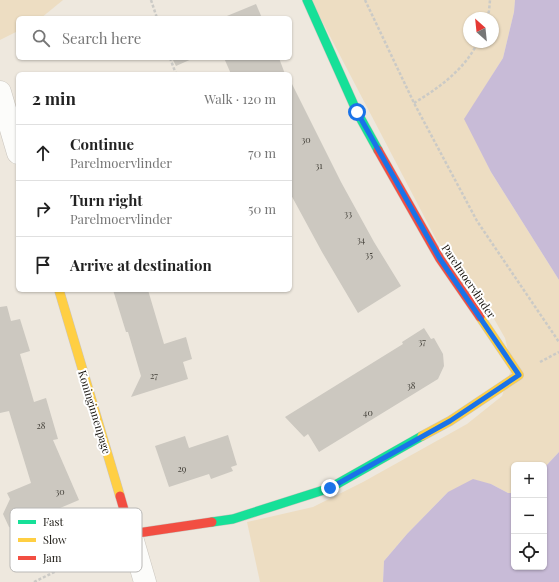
<!DOCTYPE html>
<html lang="en">
<head>
<meta charset="utf-8">
<style>
  :root { --surface:#fff; --page:#f2f2f2; --text:#222; --muted:#767676; --line:#e0e0e0 }
  body { margin:0; font-family:"Playfair Display",serif; background:var(--page); color:var(--text) }
  .controls { position:absolute; right:12px; bottom:12px; display:grid; overflow:hidden; border-radius:6px; box-shadow:0 1px 3px #0004 }
  .controls button { width:36px; height:36px; display:grid; place-items:center; padding:0; border:0; border-bottom:1px solid var(--line); background:var(--surface); color:var(--text); font:20px sans-serif }
  .compass { position:absolute; left:463px; top:12px; width:36px; height:36px; border-radius:50%; background:var(--surface); box-shadow:0 1px 3px #0004; rotate:333deg }
  .stop { position:absolute; width:12px; height:12px; margin:-9px; border:3px solid #1a73e8; border-radius:50%; background:#fff }
  .stop.end { background:#1a73e8; border-color:#fff; box-shadow:0 1px 4px #0008 }
  .list { margin:0; padding:0; list-style:none }
  h2 { display:flex; justify-content:space-between; align-items:center; height:52px; margin:0; padding:0 16px; font-size:17px }
  h2 small { font-size:13px; font-weight:400; color:var(--muted) }
  .list li { display:grid; grid-template-columns:26px 1fr auto; gap:12px; align-items:center; box-sizing:border-box; height:56px; padding:0 16px; border-top:1px solid var(--line) }
  .list b { display:block; font-size:15px; white-space:nowrap }
  .list p { margin:0; font-size:13px; white-space:nowrap; color:var(--muted) }
  .list em { font-size:13px; font-style:normal; color:var(--muted) }
  .icon { flex:none; width:22px; height:22px; fill:none; stroke:currentColor; stroke-width:2; stroke-linecap:round; stroke-linejoin:round }
  .map { position:relative; flex:none; width:559px; height:582px; overflow:hidden }
  .search { position:absolute; background:var(--surface); box-shadow:0 1px 3px #0004; left:16px; top:16px; width:276px; height:44px; display:flex; align-items:center; gap:10px; box-sizing:border-box; padding:0 14px; border-radius:6px; color:var(--muted); font-size:15px }
  .panel { position:absolute; background:var(--surface); box-shadow:0 1px 3px #0004; left:16px; top:72px; width:276px; height:220px; border-radius:6px }
  .map>svg:first-child { display:block }
  .green { fill:#edddc2; fill-rule:evenodd }
  .water { fill:#c8bbd7 }
  .building { fill:#ccc8c0 }
  .lines { fill:none; stroke-linecap:round; stroke-linejoin:round }
  .street-casing { stroke:#cbc6bf; stroke-width:23 }
  .fast-casing { stroke:#cbc6bf; stroke-width:10 }
  .slow-casing { stroke:#cbc6bf; stroke-width:10 }
  .jam-casing { stroke:#cbc6bf; stroke-width:10 }
  .path { stroke:#cbcac6; stroke-width:2.5; stroke-dasharray:3 2; stroke-linecap:butt }
  .street { stroke:#fcfcfa; stroke-width:22 }
  .fast { stroke:#16e098; stroke-width:9 }
  .slow { stroke:#ffcf43; stroke-width:9 }
  .jam { stroke:#f24e42; stroke-width:9 }
  .route { stroke:#1a73e8; stroke-width:5 }
  .labels { text-anchor:middle; dominant-baseline:central; stroke-width:4; stroke-linejoin:round; paint-order:stroke }
  .number-label { font-size:9px; fill:#434039 }
  .street-label { font-size:11px; fill:#15120c; stroke:#fff }
  .key { fill:#fff; stroke:#b9b8b6; stroke-width:1 }
  .key-label { font-size:11px; fill:#15120c }
</style>
</head>
<body>
<div class="map">
<svg width="559" height="582" viewBox="0 0 559 582">
  <rect width="100%" height="100%" fill="#eee8de"/>
  <g class="green">
    <polygon points="0,0 63,0 41,18 18,18 18,31 0,40"/>
    <path d="M311 0H515L514 12 503 58 465 119 491 172 559 280V452L544 468V465H514V493H508L491 484 448 492 407 534 384 561 383 582H260L247 522 313 507 363 482 467 424 502 396 512 367 505 338 478 291 437 241ZM469 18H493V42H469Z"/>
  </g>
  <g class="water">
    <polygon points="515,0 559,0 559,280 491,172 464,119 503,58 514,12"/>
    <polygon points="559,452 559,582 383,582 384,561 407,534 448,492 473,479 491,484 508,493 514,493 514,567 544,567 544,468"/>
  </g>
  <g class="building">
    <polygon points="256,4 262,18 222,18"/>
    <polygon points="172,58 194,58 176,66"/>
    <polygon points="224,58 279,58 285,74 231,74"/>
    <polygon points="290,80 341,182 374,242 401,286 358,313 322,252 290,193"/>
    <polygon points="113,290 148,290 164,344 186,337 192,359 183,362 188,379 131,397 141,376 128,332 126,332"/>
    <polygon points="7,306 11,321 20,319 30,351 20,354 34,402 46,398 58,439 53,440 79,500 53,511 59,525 32,537 9,527 3,514 10,499 7,493 31,483 9,411 0,413 0,307"/>
    <polygon points="424,328 431,339 434,338 443,354 444,366 438,379 319,452 308,434 304,437 285,417 403,344 402,342"/>
    <polygon points="228,435 237,465 231,467 233,471 211,479 209,474 169,487 155,446 185,436 189,448"/>
  </g>
  <g class="lines">
    <defs>
      <g id="street">
        <polyline points="0,92 18,153"/>
        <polyline points="131,534 145,582"/>
      </g>
      <g id="fast">
        <polyline points="307,0 357,112 378,150"/>
        <polyline points="212,522 233,519 330,488 422,436"/>
      </g>
      <g id="slow">
        <polyline points="59,290 120,496"/>
        <polyline points="422,436 450,421 519,375 480,317"/>
      </g>
      <g id="jam">
        <polyline points="378,150 440,259 480,317"/>
        <polyline points="120,496 131,534 212,522"/>
      </g>
    </defs>
    <use href="#street" class="street-casing"/>
    <use href="#fast" class="fast-casing"/>
    <use href="#slow" class="slow-casing"/>
    <use href="#jam" class="jam-casing"/>
    <g class="path">
      <polyline points="151,0 157,18"/>
      <polyline points="365,0 414,103 477,221 559,342"/>
      <polyline points="487,18 489,11 490,0"/>
      <polyline points="170,58 176,74"/>
      <path d="M414 103C439 88 465 69 478 42"/>
      <polyline points="540,362 559,352"/>
      <polyline points="34,582 107,546"/>
    </g>
    <use href="#street" class="street"/>
    <use href="#fast" class="fast"/>
    <use href="#slow" class="slow"/>
    <use href="#jam" class="jam"/>
  </g>
  <g class="lines">
    <polyline class="route" points="330,488 450,421 519,375 440,259 357,112"/>
  </g>
  <g class="labels">
    <g class="number-label">
      <text x="306" y="139">30</text>
      <text x="319" y="165">31</text>
      <text x="348" y="213">33</text>
      <text x="361" y="239">34</text>
      <text x="369" y="254">35</text>
      <text x="422" y="341">37</text>
      <text x="154" y="375">27</text>
      <text x="411" y="385">38</text>
      <text x="368" y="412">40</text>
      <text x="41" y="425">28</text>
      <text x="182" y="468">29</text>
      <text x="60" y="491">30</text>
    </g>
    <g class="street-label">
      <text transform="translate(469 281) rotate(56)">Parelmoervlinder</text>
      <text transform="translate(95 412) rotate(73)">Koninginnenpage</text>
    </g>
  </g>
  <rect x="10" y="508" width="132" height="64" rx="6" class="key"/>
  <rect x="18" y="520" width="18" height="4" fill="#16e098"/>
  <rect x="18" y="538" width="18" height="4" fill="#ffcf43"/>
  <rect x="18" y="556" width="18" height="4" fill="#f24e42"/>
  <g class="key-label">
    <text x="43" y="526">Fast</text>
    <text x="43" y="544">Slow</text>
    <text x="43" y="562">Jam</text>
  </g>
</svg>
<div class="controls">
<button>+</button>
<button>−</button>
<button><svg class="icon" aria-label="locate" viewBox="0 0 24 24"><circle cx="12" cy="12" r="6"/><path d="M12 2v4M12 18v4M2 12h4M18 12h4"/></svg></button>
</div>
<svg class="compass" viewBox="-18 -18 36 36"><path d="M0-13l5 13h-10z" fill="#e53935"/><path d="M0 13l5-13h-10z" fill="#767676"/></svg>
<div class="stop" style="left:357px;top:112px"></div>
<div class="stop end" style="left:330px;top:488px"></div>
<div class="search"><svg class="icon" aria-label="search" viewBox="0 0 24 24"><circle cx="10" cy="10" r="6"/><path d="M15 15l6 6"/></svg>Search here</div>
<section class="panel">
<h2>2 min<small>Walk · 120 m</small></h2>
<ul class="list">
<li><svg class="icon" aria-label="ahead" viewBox="0 0 24 24"><path d="M12 20V5M6 11l6-6 6 6"/></svg><div><b>Continue</b><p>Parelmoervlinder</p></div><em>70 m</em></li>
<li><svg class="icon" aria-label="right" viewBox="0 0 24 24"><path d="M7 20v-9h11M14 6l5 5-5 5"/></svg><div><b>Turn right</b><p>Parelmoervlinder</p></div><em>50 m</em></li>
<li><svg class="icon" aria-label="arrive" viewBox="0 0 24 24"><path d="M6 21V4h12l-3 4 3 4H6"/></svg><div><b>Arrive at destination</b></div></li>
</ul>
</section>
</div>
</body>
</html>
